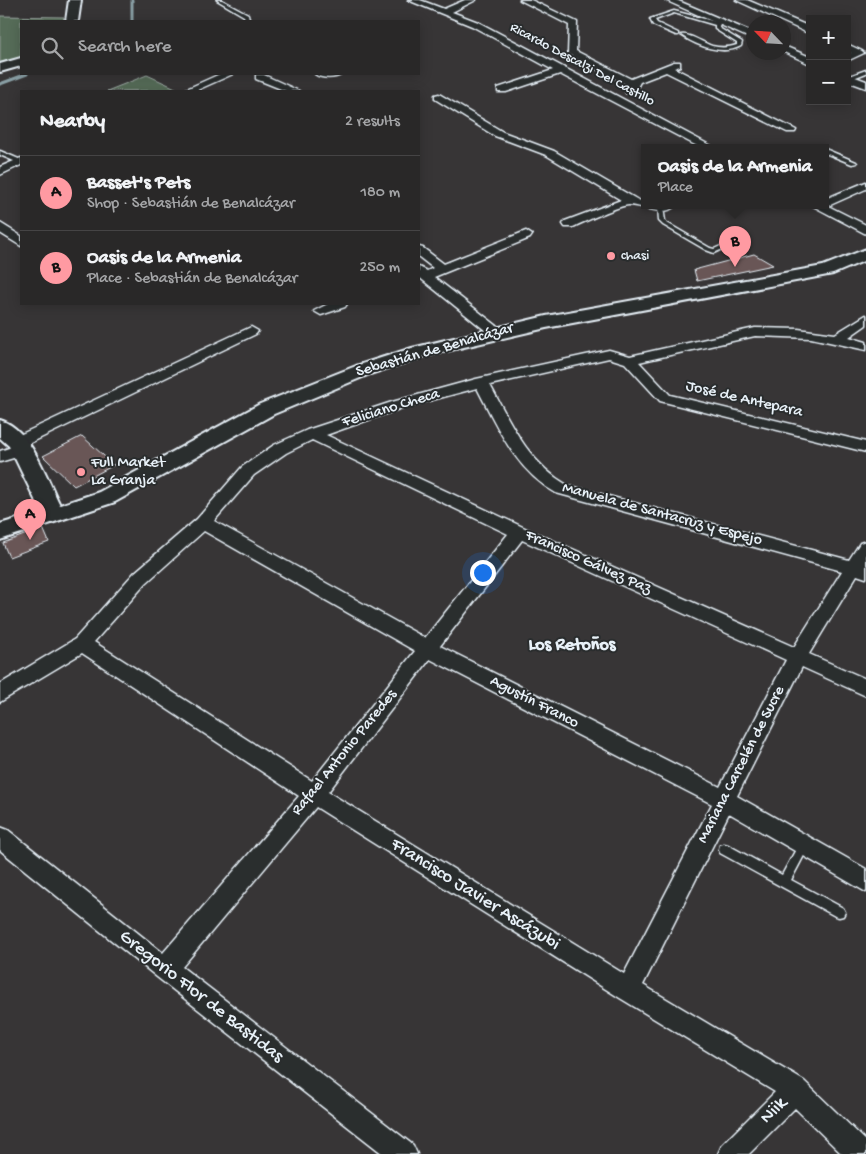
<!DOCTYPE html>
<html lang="en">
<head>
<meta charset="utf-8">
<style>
  :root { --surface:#292828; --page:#313030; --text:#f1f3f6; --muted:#a5a6a8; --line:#454445; --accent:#ff9aa2 }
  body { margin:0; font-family:"Gochi Hand",sans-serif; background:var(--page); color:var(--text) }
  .controls { position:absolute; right:15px; top:15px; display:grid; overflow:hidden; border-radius:0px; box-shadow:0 2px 12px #0003 }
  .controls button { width:45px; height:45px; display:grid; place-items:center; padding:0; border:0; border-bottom:1px solid var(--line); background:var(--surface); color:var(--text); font:25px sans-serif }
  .compass { position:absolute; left:746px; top:15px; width:45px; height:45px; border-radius:50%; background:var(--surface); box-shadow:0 2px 12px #0003; rotate:295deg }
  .you { position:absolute; left:482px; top:572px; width:18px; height:18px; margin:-12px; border:4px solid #fff; border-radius:50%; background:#1a73e8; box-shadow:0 0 0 8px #1a73e833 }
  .badge { display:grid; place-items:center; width:32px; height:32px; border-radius:50%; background:var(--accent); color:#111; font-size:16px; font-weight:700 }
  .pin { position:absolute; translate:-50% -41px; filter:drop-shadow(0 1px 2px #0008) }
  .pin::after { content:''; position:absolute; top:26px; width:18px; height:15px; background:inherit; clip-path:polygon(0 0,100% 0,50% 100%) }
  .popup { position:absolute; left:641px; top:144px; width:188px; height:65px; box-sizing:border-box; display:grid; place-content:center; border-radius:0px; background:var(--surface); filter:drop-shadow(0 1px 4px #0005); font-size:16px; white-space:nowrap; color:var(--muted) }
  .popup b { font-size:19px; color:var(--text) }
  .popup::after { content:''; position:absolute; left:50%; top:100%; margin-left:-10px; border:10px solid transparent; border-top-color:var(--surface) }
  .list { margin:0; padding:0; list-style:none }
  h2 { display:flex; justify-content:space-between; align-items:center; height:65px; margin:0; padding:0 20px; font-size:21px }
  h2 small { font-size:16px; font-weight:400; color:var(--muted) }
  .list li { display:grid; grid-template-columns:32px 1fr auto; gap:15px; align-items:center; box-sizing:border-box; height:75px; padding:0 20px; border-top:1px solid var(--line) }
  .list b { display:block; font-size:19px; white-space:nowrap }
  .list p { margin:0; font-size:16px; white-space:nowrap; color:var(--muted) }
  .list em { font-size:16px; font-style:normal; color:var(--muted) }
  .icon { flex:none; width:28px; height:28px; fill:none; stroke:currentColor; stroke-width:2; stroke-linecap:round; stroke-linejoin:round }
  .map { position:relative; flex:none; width:866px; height:1154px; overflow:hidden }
  .search { position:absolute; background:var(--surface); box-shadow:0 2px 12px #0003; left:20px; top:20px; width:400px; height:55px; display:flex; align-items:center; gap:12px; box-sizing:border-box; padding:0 18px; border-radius:0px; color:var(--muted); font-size:19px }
  .panel { position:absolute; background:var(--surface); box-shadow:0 2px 12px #0003; left:20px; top:90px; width:400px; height:215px; border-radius:0px }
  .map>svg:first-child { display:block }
  .green { fill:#576c58; stroke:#a0aea8 }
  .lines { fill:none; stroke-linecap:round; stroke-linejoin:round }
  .stream { stroke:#8aa0a6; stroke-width:3 }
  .building { fill:#695656; stroke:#e8f1f8 }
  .lane-casing { stroke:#e8f1f8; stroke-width:3 }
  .street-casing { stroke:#e8f1f8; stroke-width:3 }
  .secondary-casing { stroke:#e8f1f8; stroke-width:4 }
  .lane { fill:#2a2d2e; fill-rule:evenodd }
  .street { fill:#2a2d2e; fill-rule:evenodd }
  .secondary { fill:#2a2d2e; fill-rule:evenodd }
  .poi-dot { fill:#ff9aa2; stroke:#2a2d2e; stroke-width:2 }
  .labels { text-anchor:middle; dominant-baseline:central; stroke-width:4; stroke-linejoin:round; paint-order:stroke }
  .far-street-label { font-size:14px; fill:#e8f1f8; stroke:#2a2d2e }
  .far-poi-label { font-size:14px; fill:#e8f1f8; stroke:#2a2d2e; text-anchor:start }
  .street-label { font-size:16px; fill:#e8f1f8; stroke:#2a2d2e }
  .poi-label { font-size:16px; fill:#e8f1f8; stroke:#2a2d2e; text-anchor:start }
  .neighbourhood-label { font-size:18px; font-weight:bold; fill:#e8f1f8; stroke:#2a2d2e }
  .near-street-label { font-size:19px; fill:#e8f1f8; stroke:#2a2d2e }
</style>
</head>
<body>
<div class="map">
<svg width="866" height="1154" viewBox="0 0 866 1154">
  <rect width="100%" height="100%" fill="#373536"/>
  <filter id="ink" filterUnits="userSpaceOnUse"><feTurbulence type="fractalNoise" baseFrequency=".02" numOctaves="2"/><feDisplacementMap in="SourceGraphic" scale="10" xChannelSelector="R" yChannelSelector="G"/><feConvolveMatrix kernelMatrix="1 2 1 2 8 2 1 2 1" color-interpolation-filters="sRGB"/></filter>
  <g filter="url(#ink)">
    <g class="green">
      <polygon points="0,16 64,17 63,21 21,21 21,58 0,66"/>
      <polygon points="147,75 180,90 107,91"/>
    </g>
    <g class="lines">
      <g class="stream">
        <polyline points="132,0 132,21"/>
        <polyline points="0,84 27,74"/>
      </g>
    </g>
    <g class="building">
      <polygon points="754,254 773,265 697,281 694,270"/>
      <polygon points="82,436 114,465 74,486 43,456"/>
      <polygon points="43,528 49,542 9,557 3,543"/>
    </g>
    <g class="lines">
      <defs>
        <g id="lane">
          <polygon points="217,0 222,0 248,14 249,19 246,21 241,21 245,18 244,16"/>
          <path d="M674 11 716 22V20H720L719 28 742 42 741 46C723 56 697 46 681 35 689 33 703 43 712 46 720 48 728 48 737 45V43L715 29V25L674 13 655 20 657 23 678 33V35H676L653 25 650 19Z"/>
          <polygon points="866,70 866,73 851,79 847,79 847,77"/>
          <polygon points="825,149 856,162 857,163 852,164 825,153"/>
          <polygon points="0,151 21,160 21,164 0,155"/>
          <polygon points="658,206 663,207 665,221 667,223 710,248 714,249 732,241 735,243 714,253 706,250 663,225 659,221"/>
          <polygon points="804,841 808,842 809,846 791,880 843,908 845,912 843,916 839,917 835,916 720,853 719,849 720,845 724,844 728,845 782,875 800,842"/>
        </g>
        <g id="street">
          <polygon points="408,0 420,0 444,9 465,0 476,0 452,12 478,22 715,148 701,148 560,74 506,92 498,92 498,88 553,70 472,26"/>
          <polygon points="520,0 531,0 577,22 576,51 631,79 674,62 680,62 680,66 674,68 796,130 795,132 787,132 666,72 640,82 634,93 626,93 627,85 568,54 569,25"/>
          <polygon points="665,0 676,0 754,33 754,40"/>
          <polygon points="736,0 747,0 810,27 810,34"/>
          <polygon points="847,44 862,51 864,53 847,61 847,54 851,53 847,51"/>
          <polygon points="784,46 810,57 810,64 784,52"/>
          <polygon points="220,74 233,74 195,91 182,91"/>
          <path d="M315 74H342C336 79 321 79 315 74Z"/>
          <polygon points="847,74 866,81 866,88 847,81"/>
          <polygon points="256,75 264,75 299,91 286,91 256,79"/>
          <path d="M439 94 503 132 554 151 638 200 645 202V206H675C663 218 643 205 629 205 620 205 584 222 573 227H565L563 224 565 221 621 200 546 155 495 136 435 99V95Z"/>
          <polygon points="21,158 21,165 0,175 0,167"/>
          <polygon points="866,182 866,189 828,206 866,225 866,234 813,206 825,206 825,199"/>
          <polygon points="0,223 21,236 21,246 0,233"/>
          <polygon points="526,231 532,235 530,238 434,277 501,329 503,332 501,335 491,335 419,277 419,267 427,271 433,268 419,257 419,247 423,248 444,264"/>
          <polygon points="328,304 347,304 345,307 321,315 314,311"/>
          <path d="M866 315V325L849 337 866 342V350L811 338 755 336 639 362 670 395 866 442V452L660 401 625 363 609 358 490 385C511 423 527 462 567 485L849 560 860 543 866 541V578L857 575 809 654 866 679V696L802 667 737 796 866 869V892L729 813 643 985 804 1081 866 1141V1154H842L795 1108 749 1154H718L722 1145 775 1092 620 998 316 807 182 967 413 1145 417 1154H383L157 977 0 850V827L8 830 163 953 299 796 82 653 0 702V684L75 639 134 573 197 519 242 467 274 445 307 430 392 402 476 379 609 350 630 356 755 328 798 329 835 334ZM477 388C498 428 515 470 556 493L842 571 794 647 525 528 326 435 402 408ZM312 440 508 534 425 638 214 521 254 475 286 453ZM204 531 415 651 312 781 94 642 146 583ZM522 540 786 660 720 787 440 646ZM430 659 712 804 624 974 328 792Z"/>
          <polygon points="251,327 258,331 256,334 24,446 29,450 27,454 0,462 0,451 15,446 10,442 13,438"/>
        </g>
        <g id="secondary">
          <polygon points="69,0 81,0 78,21 66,21"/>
          <polygon points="21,58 21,66 0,72 0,64"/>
          <path d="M866 249V260L833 274 546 328 425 356 370 374 274 414 115 502 0 540V524L41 512 9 446 0 438V420C31 429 47 479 60 505L99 492 260 404 356 366 412 348 546 316 823 266Z"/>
        </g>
      </defs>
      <use href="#lane" class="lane-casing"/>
      <use href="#street" class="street-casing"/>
      <use href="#secondary" class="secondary-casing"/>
      <use href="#lane" class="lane"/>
      <use href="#street" class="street"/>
      <use href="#secondary" class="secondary"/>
    </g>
  </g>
  <g class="poi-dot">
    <circle cx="611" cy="256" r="5"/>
    <circle cx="81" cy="472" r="5"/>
  </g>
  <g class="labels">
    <g class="far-street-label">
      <text transform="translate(582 65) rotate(28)">Ricardo Descalzi Del Castillo</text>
    </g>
    <g class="far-poi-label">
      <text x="621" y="256">chasi</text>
    </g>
    <g class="street-label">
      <text transform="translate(435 351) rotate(-16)">Sebastián de Benalcázar</text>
      <text transform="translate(744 400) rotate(13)">José de Antepara</text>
      <text transform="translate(391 409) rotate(-17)">Feliciano Checa</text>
      <text transform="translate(662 515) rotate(15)">Manuela de Santacruz y Espejo</text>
      <text transform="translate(588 563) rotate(24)">Francisco Gálvez Paz</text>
      <text transform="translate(534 703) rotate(27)">Agustín Franco</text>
      <text transform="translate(345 753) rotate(-51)">Rafael Antonio Paredes</text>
      <text transform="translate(742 765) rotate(-63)">Mariana Carcelén de Sucre</text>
    </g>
    <g class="poi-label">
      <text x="91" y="463">Full Market<tspan x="91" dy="18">La Granja</tspan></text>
    </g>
    <g class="neighbourhood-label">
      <text x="572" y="645">Los Retoños</text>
    </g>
    <g class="near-street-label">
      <text transform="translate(475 895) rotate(32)">Francisco Javier Ascázubi</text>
      <text transform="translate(201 997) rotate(38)">Gregorio Flor de Bastidas</text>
      <text transform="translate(774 1111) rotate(-45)">Niik</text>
    </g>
  </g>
</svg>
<div class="controls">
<button>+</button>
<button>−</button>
</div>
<svg class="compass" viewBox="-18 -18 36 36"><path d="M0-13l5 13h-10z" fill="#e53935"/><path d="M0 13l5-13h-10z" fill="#a5a6a8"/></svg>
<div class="you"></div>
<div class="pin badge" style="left:30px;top:540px">A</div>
<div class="pin badge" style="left:735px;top:267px">B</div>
<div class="popup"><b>Oasis de la Armenia</b>Place</div>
<div class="search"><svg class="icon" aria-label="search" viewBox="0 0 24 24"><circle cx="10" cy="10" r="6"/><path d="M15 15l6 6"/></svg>Search here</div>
<section class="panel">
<h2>Nearby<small>2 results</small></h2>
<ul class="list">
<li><span class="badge">A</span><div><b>Basset's Pets</b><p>Shop · Sebastián de Benalcázar</p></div><em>180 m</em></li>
<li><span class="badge">B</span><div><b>Oasis de la Armenia</b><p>Place · Sebastián de Benalcázar</p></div><em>250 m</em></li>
</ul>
</section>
</div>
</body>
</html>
